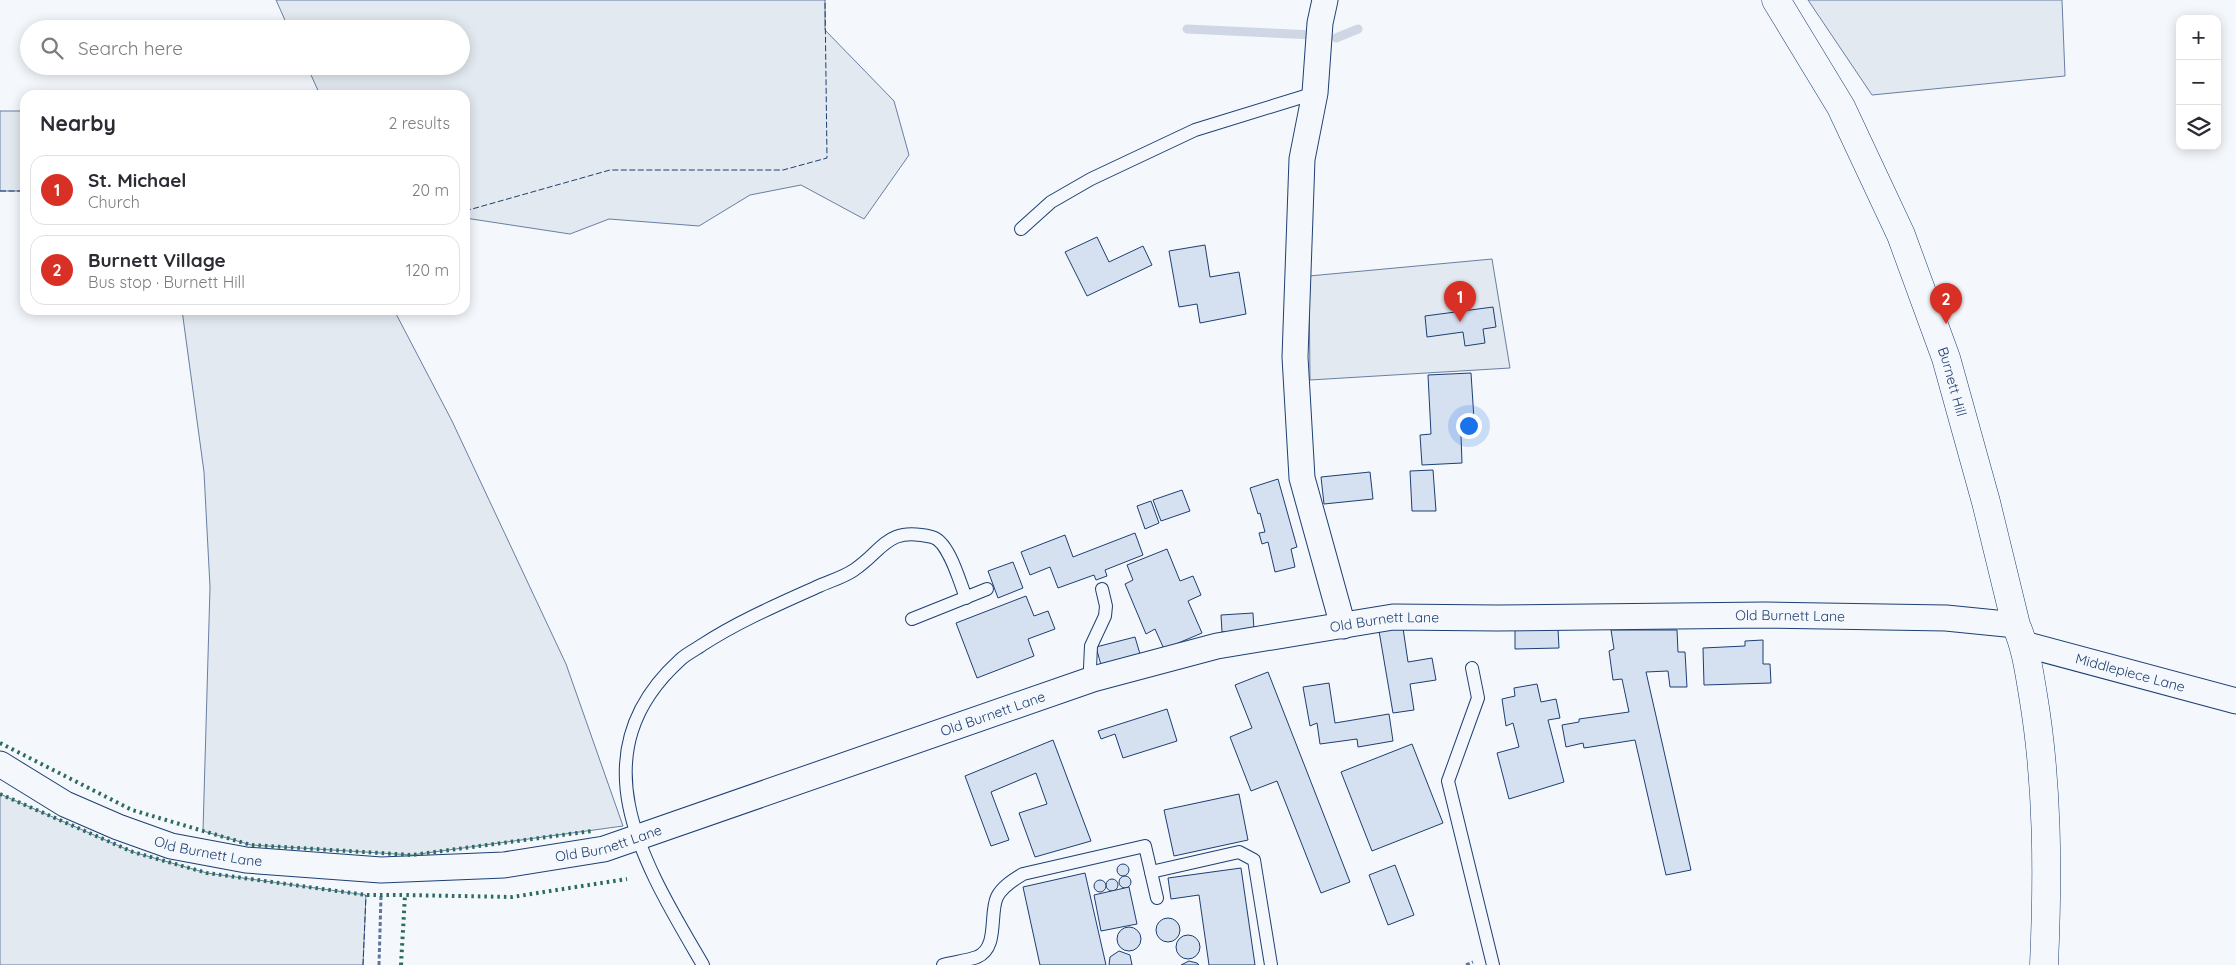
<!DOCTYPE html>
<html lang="en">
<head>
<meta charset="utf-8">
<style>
  :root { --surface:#fff; --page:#f2f2f3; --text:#2b2b33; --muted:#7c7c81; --line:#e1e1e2; --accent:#d93025 }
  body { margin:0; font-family:Quicksand,sans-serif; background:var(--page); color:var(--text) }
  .controls { position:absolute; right:15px; top:15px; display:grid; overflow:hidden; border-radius:10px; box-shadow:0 2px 12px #0003 }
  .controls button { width:45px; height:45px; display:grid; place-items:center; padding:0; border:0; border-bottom:1px solid var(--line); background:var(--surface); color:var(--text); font:25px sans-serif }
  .you { position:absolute; left:1468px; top:425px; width:18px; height:18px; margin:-12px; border:4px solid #fff; border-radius:50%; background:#1a73e8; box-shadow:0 0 0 8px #1a73e833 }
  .badge { display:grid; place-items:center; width:32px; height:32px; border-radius:50%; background:var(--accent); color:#fff; font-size:16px; font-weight:700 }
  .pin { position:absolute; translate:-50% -41px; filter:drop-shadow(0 1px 2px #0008) }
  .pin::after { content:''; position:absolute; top:26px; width:18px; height:15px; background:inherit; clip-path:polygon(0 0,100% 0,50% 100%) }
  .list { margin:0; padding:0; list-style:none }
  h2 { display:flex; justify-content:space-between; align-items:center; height:65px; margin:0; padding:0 20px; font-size:21px }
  h2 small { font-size:16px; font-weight:400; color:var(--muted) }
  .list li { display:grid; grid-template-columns:32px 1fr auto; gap:15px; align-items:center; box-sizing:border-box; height:70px; margin:0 10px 10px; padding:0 10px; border:1px solid var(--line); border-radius:15px }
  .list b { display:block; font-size:19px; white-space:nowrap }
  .list p { margin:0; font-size:16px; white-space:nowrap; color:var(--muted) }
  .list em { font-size:16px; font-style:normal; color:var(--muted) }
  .icon { flex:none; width:28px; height:28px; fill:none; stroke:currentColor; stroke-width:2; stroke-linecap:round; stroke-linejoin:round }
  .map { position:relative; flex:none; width:2236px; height:965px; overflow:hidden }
  .search { position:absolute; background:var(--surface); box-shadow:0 2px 12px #0003; left:20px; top:20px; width:450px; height:55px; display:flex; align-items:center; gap:12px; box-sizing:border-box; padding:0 18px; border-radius:28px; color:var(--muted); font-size:19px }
  .panel { position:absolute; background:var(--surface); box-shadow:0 2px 12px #0003; left:20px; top:90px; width:450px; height:225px; border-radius:15px }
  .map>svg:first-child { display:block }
  .green { fill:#e3e9f0; stroke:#687fa3 }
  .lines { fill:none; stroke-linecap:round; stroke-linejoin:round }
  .stream { stroke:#cfd7e4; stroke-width:9 }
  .building { fill:#d5e0f0; stroke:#1d3f73 }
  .service-casing { stroke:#1d3f73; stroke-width:14 }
  .minor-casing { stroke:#1d3f73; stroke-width:27 }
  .secondary-casing { stroke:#1d3f73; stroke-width:29 }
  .path { stroke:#5e769c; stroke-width:3; stroke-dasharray:4 2.5; stroke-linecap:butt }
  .service { stroke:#f4f7fb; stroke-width:12 }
  .minor { stroke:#f4f7fb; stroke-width:25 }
  .secondary { stroke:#f4f7fb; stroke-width:28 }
  .hedge { stroke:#2c6c60; stroke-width:4; stroke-dasharray:2.5 4; stroke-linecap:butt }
  .fence { stroke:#1d3f73; stroke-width:1; stroke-dasharray:6 2.5; stroke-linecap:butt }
  .labels { text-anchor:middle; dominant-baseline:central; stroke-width:4; stroke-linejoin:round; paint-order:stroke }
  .street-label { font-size:14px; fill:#1d3f73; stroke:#f4f7fb }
</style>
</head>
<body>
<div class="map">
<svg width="2236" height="965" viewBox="0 0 2236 965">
  <rect width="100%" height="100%" fill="#f4f7fb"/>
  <g class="green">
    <polygon points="276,0 825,0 825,30 894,101 909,155 864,219 801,185 750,195 699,226 609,219 570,234 465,218 465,95 320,95 307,66 461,66 461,29 289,29"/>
    <polygon points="1808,0 2062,0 2065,76 1872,95"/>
    <rect x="0" y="111" width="25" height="80"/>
    <polygon points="1492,259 1510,368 1310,380 1309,276"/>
    <polygon points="182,310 394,310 452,421 566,664 623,826 412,855 251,845 203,831 210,587 204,472"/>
    <polygon points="0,794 133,852 207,873 366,895 363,965 0,965"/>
  </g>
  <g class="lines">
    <g class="stream">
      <polyline points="1187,29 1315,35"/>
      <polyline points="1336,38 1358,29"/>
    </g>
  </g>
  <g class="building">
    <polygon points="1097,237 1109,262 1143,246 1152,265 1087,296 1065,252"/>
    <polygon points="1205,245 1210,277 1239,272 1246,314 1200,323 1197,304 1179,307 1169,251"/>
    <polygon points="1493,307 1496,327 1483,329 1485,343 1465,346 1463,332 1427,337 1425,316"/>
    <polygon points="1471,373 1475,435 1461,435 1462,463 1422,465 1420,435 1431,434 1428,375"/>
    <polygon points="1433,470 1436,511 1412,511 1410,471"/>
    <polygon points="1370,472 1373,499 1324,504 1321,477"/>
    <polygon points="1278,479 1297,547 1291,549 1295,567 1275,572 1268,542 1262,544 1259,533 1265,532 1260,513 1258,514 1250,488"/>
    <polygon points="1182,490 1190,511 1161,521 1153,500"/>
    <polygon points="1151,501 1159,523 1145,529 1137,506"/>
    <polygon points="1135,533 1143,555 1105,570 1107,576 1096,580 1094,575 1058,588 1050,567 1030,575 1021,552 1065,535 1073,557"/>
    <polygon points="1167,549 1180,581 1193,576 1201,595 1188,601 1202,633 1164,649 1155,629 1146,634 1125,584 1133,580 1127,565"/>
    <polygon points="1013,562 1023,588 998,598 988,571"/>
    <polygon points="1026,596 1034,616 1048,611 1055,629 1028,639 1034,656 977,678 956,623"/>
    <polygon points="1253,613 1254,630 1222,632 1221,615"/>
    <polygon points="1403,628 1408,662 1432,658 1436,680 1410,684 1414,710 1393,713 1379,631"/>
    <polygon points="1558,629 1559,648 1515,649 1515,630"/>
    <polygon points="1611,630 1677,630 1678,652 1685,652 1687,687 1670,687 1668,671 1646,672 1691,870 1666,875 1635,740 1584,748 1583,743 1566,747 1562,725 1579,722 1579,719 1629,712 1622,679 1613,680 1609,651 1614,649"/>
    <polygon points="1135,637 1140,654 1101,665 1096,647"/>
    <polygon points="1763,640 1763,664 1770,664 1771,683 1704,685 1703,648 1745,646 1745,641"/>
    <polygon points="1268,672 1350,882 1321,893 1277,781 1251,791 1230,737 1252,728 1235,685"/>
    <polygon points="1329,683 1335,723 1389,714 1393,741 1358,747 1357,739 1320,744 1317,723 1310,726 1303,687"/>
    <polygon points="1537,684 1541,702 1556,699 1560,718 1548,720 1564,782 1509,799 1497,753 1519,747 1513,723 1506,726 1502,699 1515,696 1514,688"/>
    <polygon points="1167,709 1177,741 1123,758 1115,734 1101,739 1098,731"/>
    <polygon points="1053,740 1091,841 1035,857 1019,813 1047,804 1036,773 991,792 1009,840 991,846 965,776"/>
    <polygon points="1412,744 1443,823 1372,851 1341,772"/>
    <polygon points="1239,794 1248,840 1174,856 1164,810"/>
    <circle cx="1123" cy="870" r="6"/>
    <polygon points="1395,865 1414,915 1388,925 1369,875"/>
    <polygon points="1241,868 1255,965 1209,965 1199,895 1171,899 1168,878"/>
    <polygon points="1085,873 1106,965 1040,965 1023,887"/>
    <circle cx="1125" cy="882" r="6"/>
    <circle cx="1112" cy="885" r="6"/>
    <circle cx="1100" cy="886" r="6"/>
    <polygon points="1129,887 1137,924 1101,931 1094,895"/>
    <circle cx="1168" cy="930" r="12"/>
    <circle cx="1129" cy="939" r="12"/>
    <circle cx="1188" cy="947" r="12"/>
    <polygon points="1119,951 1130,955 1132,965 1109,965 1110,957"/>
    <polygon points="1189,961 1197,963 1199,965 1181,965"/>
  </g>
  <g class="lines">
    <defs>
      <g id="service">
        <polyline points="1021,229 1051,202 1091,179 1195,130 1315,93"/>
        <polyline points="912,619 987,589"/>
        <polyline points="1472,668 1478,698 1448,781 1493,965"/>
        <polyline points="1093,679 1090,668 1091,646 1105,616 1106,606 1102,589"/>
        <polyline points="1151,872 1239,852 1254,860 1271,965"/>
        <path d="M703 965C646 867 574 756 680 660 686 654 695 650 702 645 739 621 779 604 819 586 830 581 844 577 854 570 884 550 886 526 932 537 949 541 960 583 966 598"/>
        <path d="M943 965C953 962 966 961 977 957 999 948 989 914 997 897 1002 887 1013 880 1023 874L1145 846 1157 898"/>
      </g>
      <g id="minor">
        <polyline points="1325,0 1320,23 1315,93 1302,159 1295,357 1302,478 1343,626"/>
        <path id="s1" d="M2024 644 2236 701"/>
        <path id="s2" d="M0 764 65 804 118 827 171 846 246 860 381 870 504 865 604 849 1093 679 1217 646 1393 617 1497 618 1765 615 1946 618 2016 625"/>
      </g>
      <g id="secondary">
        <path id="s3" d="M1776 0 1841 107 1901 235 1946 358 1986 502 2016 625C2026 648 2029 671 2033 695 2048 784 2048 875 2044 965"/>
      </g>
    </defs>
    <use href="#service" class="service-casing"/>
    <use href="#minor" class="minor-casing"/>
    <use href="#secondary" class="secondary-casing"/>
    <g class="path">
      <polyline points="379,965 381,896"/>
      <polyline points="1466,965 1473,962"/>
    </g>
    <use href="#service" class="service"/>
    <use href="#minor" class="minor"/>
    <use href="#secondary" class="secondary"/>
    <g class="hedge">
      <polyline points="0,743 132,810 251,845 412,855 592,831"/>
      <polyline points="0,794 133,852 207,873 366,895 405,895"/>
      <polyline points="401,965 405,895 512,897 627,879"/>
    </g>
    <g class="fence">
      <polyline points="0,191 25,191"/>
      <polyline points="465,211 610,170 783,170 827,158 825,0"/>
      <polyline points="363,965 366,895"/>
    </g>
  </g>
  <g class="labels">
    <g class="street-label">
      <text stroke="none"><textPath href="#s3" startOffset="422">Burnett Hill</textPath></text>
      <text stroke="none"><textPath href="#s2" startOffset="1848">Old Burnett Lane</textPath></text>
      <text stroke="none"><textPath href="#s2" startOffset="1442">Old Burnett Lane</textPath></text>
      <text stroke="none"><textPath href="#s1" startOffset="110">Middlepiece Lane</textPath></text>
      <text stroke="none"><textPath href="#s2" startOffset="1038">Old Burnett Lane</textPath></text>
      <text stroke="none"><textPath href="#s2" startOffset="632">Old Burnett Lane</textPath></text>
      <text stroke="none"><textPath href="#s2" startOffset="228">Old Burnett Lane</textPath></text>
    </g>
  </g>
</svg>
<div class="controls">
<button>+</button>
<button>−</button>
<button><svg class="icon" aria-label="layers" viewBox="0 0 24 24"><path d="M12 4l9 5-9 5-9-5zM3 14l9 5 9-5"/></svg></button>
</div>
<div class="you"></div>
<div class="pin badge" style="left:1460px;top:322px">1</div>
<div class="pin badge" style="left:1946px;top:324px">2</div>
<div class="search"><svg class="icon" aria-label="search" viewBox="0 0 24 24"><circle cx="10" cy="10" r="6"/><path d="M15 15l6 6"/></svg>Search here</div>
<section class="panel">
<h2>Nearby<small>2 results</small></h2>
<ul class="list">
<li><span class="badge">1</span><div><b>St. Michael</b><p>Church</p></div><em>20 m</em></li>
<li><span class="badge">2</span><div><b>Burnett Village</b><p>Bus stop · Burnett Hill</p></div><em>120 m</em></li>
</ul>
</section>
</div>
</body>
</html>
